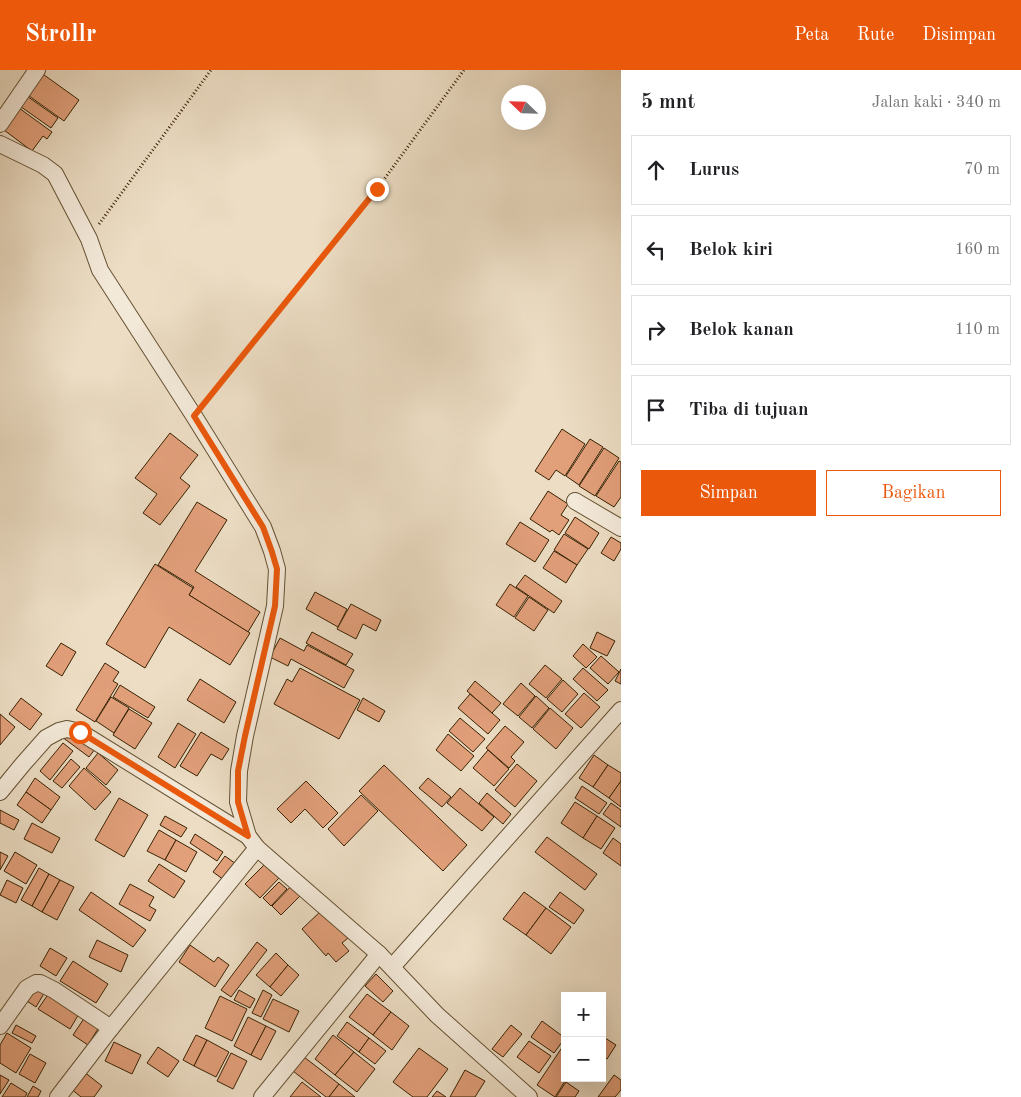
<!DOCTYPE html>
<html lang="id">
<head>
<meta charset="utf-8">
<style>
  :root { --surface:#fff; --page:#f2f2f2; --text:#202124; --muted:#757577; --line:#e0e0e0; --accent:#ea580c }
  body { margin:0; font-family:"Old Standard TT",serif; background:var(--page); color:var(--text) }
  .controls { position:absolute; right:15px; bottom:15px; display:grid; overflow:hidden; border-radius:0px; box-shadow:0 5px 20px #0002 }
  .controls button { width:45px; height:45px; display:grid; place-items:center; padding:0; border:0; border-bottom:1px solid var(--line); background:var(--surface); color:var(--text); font:25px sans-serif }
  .compass { position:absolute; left:501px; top:15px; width:45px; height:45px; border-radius:50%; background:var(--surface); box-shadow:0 5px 20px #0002; rotate:293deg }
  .stop { position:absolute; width:15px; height:15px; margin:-11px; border:4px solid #ea580c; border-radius:50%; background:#fff }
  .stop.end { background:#ea580c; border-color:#fff; box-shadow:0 1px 5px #0008 }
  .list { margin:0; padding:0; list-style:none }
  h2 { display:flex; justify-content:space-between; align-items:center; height:65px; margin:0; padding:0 20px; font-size:21px }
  h2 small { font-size:16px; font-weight:400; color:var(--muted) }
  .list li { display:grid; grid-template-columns:32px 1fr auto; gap:15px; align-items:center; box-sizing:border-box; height:70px; margin:0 10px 10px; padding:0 10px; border:1px solid var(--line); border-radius:0px }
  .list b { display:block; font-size:19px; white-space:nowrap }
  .list em { font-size:16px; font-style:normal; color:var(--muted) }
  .actions { display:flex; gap:10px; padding:15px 20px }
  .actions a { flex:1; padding:11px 0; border:1px solid var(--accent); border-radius:0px; text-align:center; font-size:18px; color:var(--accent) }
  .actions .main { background:var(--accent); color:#fff }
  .icon { flex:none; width:28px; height:28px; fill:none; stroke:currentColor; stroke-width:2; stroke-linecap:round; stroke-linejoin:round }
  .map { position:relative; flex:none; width:621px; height:1027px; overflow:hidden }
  header { display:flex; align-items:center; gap:30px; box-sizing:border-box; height:70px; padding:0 25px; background:var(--accent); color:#fff }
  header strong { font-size:24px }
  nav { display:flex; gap:28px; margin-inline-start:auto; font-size:18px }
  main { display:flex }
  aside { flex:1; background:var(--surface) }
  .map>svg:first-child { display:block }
  .building { fill:#e19f7a; stroke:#382202 }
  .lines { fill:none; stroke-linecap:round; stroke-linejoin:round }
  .street-casing { stroke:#655132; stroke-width:18 }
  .path { stroke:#382202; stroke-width:3; stroke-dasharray:1 2.5; stroke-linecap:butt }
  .street { stroke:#f3e9d9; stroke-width:16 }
  .route { stroke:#ea580c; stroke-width:6 }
</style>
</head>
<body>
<header>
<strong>Strollr</strong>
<nav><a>Peta</a><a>Rute</a><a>Disimpan</a></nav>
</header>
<main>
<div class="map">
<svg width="621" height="1027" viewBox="0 0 621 1027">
  <rect width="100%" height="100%" fill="#ecddc4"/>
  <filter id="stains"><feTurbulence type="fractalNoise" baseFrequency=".004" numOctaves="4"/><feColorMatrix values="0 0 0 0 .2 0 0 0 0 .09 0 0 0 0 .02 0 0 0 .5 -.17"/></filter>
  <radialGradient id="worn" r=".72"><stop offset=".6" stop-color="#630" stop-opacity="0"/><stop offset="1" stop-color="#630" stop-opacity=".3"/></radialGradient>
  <g class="building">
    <polygon points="40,2 79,30 64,51 25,23"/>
    <polygon points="24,24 58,48 51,58 17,34"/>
    <polygon points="19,38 52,62 47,69 43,66 32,81 4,60"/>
    <polygon points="562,359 585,374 565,406 556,400 549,410 535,401"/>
    <polygon points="170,363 198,385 180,408 190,416 160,455 143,443 157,424 135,408"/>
    <polygon points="590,369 603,377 579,415 566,406"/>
    <polygon points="604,378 619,388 595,426 579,416"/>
    <polygon points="619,391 621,392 621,427 614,437 596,426"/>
    <polygon points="548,421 568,434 561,445 569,450 559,465 552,460 550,462 530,449"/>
    <polygon points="197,432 227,450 195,501 260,542 248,562 189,525 194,517 158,495"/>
    <polygon points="575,447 599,463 589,479 565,463"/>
    <polygon points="520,452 549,470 535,492 506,474"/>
    <polygon points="564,464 588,479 577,495 554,480"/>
    <polygon points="611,467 621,473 621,479 614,491 601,483"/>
    <polygon points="554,481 577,495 566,513 543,498"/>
    <polygon points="155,494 193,518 189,525 250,563 230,595 169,557 145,598 106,574"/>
    <polygon points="525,505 562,531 554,543 516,517"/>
    <polygon points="510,514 528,526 514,547 496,535"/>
    <polygon points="315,522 347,539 338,557 306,539"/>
    <polygon points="529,527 548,540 534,561 515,548"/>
    <polygon points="351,534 381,550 376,561 363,554 356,569 337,559"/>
    <polygon points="312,562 353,584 346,595 306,573"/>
    <polygon points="597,562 615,571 607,586 590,578"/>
    <polygon points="280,568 304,581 307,575 354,600 344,618 291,589 288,596 270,587"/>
    <polygon points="61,573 76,582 62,606 46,596"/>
    <polygon points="583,574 597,587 586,598 573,586"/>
    <polygon points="601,586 619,602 608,614 590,598"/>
    <polygon points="105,593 119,602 113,611 118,614 95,652 76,640"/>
    <polygon points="545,595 562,609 546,628 529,614"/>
    <polygon points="300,598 360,630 339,669 274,634 287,609 292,612"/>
    <polygon points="583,598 608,620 597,631 573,609"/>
    <polygon points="621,599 621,614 615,611"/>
    <polygon points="200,609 236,632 224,653 187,630"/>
    <polygon points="563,610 578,624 562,642 547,629"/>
    <polygon points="475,611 501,633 492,643 467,621"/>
    <polygon points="521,613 535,626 518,646 503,634"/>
    <polygon points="120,615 155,637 148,648 113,627"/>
    <polygon points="584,623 600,637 581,658 565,644"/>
    <polygon points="470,624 500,650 488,664 458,638"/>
    <polygon points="536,626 549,638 532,658 519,647"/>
    <polygon points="111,627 129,638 114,663 96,651"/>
    <polygon points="21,628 42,644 30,660 9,644"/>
    <polygon points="363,628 385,641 379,652 357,640"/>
    <polygon points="550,638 573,658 556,679 533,659"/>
    <polygon points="129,639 152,653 135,679 113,665"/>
    <polygon points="0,644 15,657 0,675"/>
    <polygon points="460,648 485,669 473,682 449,661"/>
    <polygon points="178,653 196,664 175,698 158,687"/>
    <polygon points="505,656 524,672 511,687 515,691 509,698 486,678"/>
    <polygon points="68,659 95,679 89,687 62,667"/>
    <polygon points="201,662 229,679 222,690 211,684 197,706 180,696"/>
    <polygon points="448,664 474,686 461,701 436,680"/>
    <polygon points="63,673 73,681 50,710 40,701"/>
    <polygon points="488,680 509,699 494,716 473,698"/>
    <polygon points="98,683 118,700 106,715 86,698"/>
    <polygon points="594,685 608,695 593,717 579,708"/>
    <polygon points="71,689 80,697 62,718 53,711"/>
    <polygon points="517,694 537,711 515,737 495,720"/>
    <polygon points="384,695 467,775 443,801 359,721"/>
    <polygon points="608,695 621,703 621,711 609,728 593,717"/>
    <polygon points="84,698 111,722 95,740 69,716"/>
    <polygon points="35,708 60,727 51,740 26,722"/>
    <polygon points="428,708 451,727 442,737 419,718"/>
    <polygon points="306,711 338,743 323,758 305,739 291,753 277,739"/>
    <polygon points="621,711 621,737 609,728"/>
    <polygon points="582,716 607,733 599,744 575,728"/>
    <polygon points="460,718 494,747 482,761 447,733"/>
    <polygon points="26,722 51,740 42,753 17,735"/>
    <polygon points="487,723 511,744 503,754 479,733"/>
    <polygon points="361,725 378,741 344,776 328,759"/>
    <polygon points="119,728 148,745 124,787 95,770"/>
    <polygon points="575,732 597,746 583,768 561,753"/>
    <polygon points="611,733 621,740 621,757 603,744"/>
    <polygon points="0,740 19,750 14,760 0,753"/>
    <polygon points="165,746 187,758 181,767 160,755"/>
    <polygon points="597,746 615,758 601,779 583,768"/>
    <polygon points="32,753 60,768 52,783 24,769"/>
    <polygon points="159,760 176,770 165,790 147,781"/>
    <polygon points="195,764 223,782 217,791 190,773"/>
    <polygon points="547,767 597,804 585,820 535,782"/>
    <polygon points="613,768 621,774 621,796 603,783"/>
    <polygon points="176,770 197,782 186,802 165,790"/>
    <polygon points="0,782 8,786 0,800"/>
    <polygon points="15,782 37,795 26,814 4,801"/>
    <polygon points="225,786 236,794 224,810 213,802"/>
    <polygon points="159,794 185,811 174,828 148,811"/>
    <polygon points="264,795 279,808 260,828 245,814"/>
    <polygon points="39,798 49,804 32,836 21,830"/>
    <polygon points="49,804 60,810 42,842 32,836"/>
    <polygon points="7,810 23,818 16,833 0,825"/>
    <polygon points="60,810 74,817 57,850 42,842"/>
    <polygon points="279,812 287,819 271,836 263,828"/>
    <polygon points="295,812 304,822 281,845 272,836"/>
    <polygon points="130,814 154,827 149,836 156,840 150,851 119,834"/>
    <polygon points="91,822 146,860 133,877 79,840"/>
    <polygon points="524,822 546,838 526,865 503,849"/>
    <polygon points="560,822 584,840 574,854 549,837"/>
    <polygon points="546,838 571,857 551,884 526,865"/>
    <polygon points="322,840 348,868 342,873 349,881 336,892 328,883 326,886 302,859"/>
    <polygon points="97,870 128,885 121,902 89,887"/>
    <polygon points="257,872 267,880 231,927 221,920"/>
    <polygon points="190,875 214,892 218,887 229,895 215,917 179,892"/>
    <polygon points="50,878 67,888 56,906 40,896"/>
    <polygon points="276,883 288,895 270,917 256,905"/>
    <polygon points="73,891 108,914 96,933 60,911"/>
    <polygon points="288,895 299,905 281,926 270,917"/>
    <polygon points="376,904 393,921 383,932 365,916"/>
    <polygon points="37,914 46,920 36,937 27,931"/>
    <polygon points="239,920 255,929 250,938 234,930"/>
    <polygon points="263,920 272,925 261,947 252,943"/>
    <polygon points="49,923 80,942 70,959 38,939"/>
    <polygon points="367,924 391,942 373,965 349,947"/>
    <polygon points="220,926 247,939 232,971 205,958"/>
    <polygon points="273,929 299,941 289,962 263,949"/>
    <polygon points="391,942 409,956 392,980 373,965"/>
    <polygon points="85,947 99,957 88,975 73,965"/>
    <polygon points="248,947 266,956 251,985 234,976"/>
    <polygon points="542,951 565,968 554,983 531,967"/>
    <polygon points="347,952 369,968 359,982 337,966"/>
    <polygon points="16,955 36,966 32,973 12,963"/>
    <polygon points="511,955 522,964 503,987 492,979"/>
    <polygon points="266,956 276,961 261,990 251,985"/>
    <polygon points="7,963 31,978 16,1003 0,993 0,975"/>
    <polygon points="196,965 207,970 194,996 183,990"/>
    <polygon points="333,965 354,982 335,1005 315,989"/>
    <polygon points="602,966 616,975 607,989 602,986"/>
    <polygon points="369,968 386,981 375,994 359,982"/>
    <polygon points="207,970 229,982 216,1007 194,996"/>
    <polygon points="529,971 551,986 539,1003 517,987"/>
    <polygon points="114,972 141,985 132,1004 105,991"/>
    <polygon points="565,973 565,1008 567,1008 555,1027 537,1015"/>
    <polygon points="158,977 179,991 168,1007 147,993"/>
    <polygon points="419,978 448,999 427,1027 413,1027 393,1012"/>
    <polygon points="354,982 375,999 357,1022 335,1005"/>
    <polygon points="231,983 247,991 233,1019 217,1011"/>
    <polygon points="30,984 46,993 35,1013 19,1004"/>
    <polygon points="304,987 339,1014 329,1027 326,1027 293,1001"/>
    <polygon points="465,1000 485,1011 475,1027 450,1027"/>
    <polygon points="83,1001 102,1016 94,1027 81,1027 70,1018"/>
    <polygon points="0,1005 9,1010 0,1024"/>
    <polygon points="614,1005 621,1010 621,1020 615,1027 598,1027"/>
    <polygon points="302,1012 321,1027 290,1027"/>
    <polygon points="566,1012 579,1021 575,1027 556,1027"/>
    <polygon points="11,1013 27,1023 25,1027 2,1027"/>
    <polygon points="339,1014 355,1027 329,1027"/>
    <polygon points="33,1016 41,1021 38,1027 27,1027"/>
    <polygon points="437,1021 446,1027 432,1027"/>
  </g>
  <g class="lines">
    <defs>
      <g id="street">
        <polyline points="0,54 37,0"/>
        <polyline points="0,74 43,95 55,104 89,169 100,200 194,346 263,457 272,481 277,499 275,536 245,666 239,701 238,732 248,766 257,778 379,884 437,945 529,1027"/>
        <polyline points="575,431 621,458"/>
        <polyline points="0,722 23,694 46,668 59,661 67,659 80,662 248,766"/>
        <polyline points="392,897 621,640"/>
        <polyline points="0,956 27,918 36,913 40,913 54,920 111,958"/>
        <polyline points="58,1027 111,958 257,778"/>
        <polyline points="262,1027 379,884"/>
      </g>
    </defs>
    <use href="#street" class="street-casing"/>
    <g class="path">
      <polyline points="99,154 211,0"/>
      <polyline points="205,332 377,119 464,0"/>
    </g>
    <use href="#street" class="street"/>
  </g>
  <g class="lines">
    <polyline class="route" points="80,662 248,766 238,732 238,701 245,666 275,536 277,499 272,482 263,457 194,346 377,119"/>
  </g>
  <rect width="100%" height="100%" filter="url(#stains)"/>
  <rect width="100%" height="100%" fill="url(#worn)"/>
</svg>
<div class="controls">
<button>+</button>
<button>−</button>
</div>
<svg class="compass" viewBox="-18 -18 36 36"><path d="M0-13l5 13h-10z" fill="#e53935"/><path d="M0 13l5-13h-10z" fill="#757577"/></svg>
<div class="stop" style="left:80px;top:662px"></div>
<div class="stop end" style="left:377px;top:119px"></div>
</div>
<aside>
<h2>5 mnt<small>Jalan kaki · 340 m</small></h2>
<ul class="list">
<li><svg class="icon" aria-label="ahead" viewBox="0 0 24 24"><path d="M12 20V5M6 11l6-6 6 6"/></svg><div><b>Lurus</b></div><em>70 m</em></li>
<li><svg class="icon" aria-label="left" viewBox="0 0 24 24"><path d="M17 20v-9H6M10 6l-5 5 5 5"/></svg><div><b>Belok kiri</b></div><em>160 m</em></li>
<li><svg class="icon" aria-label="right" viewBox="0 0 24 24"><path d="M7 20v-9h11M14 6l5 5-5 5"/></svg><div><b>Belok kanan</b></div><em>110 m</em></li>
<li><svg class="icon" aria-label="arrive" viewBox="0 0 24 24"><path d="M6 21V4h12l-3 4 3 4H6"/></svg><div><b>Tiba di tujuan</b></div></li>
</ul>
<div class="actions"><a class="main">Simpan</a><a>Bagikan</a></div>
</aside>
</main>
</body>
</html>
